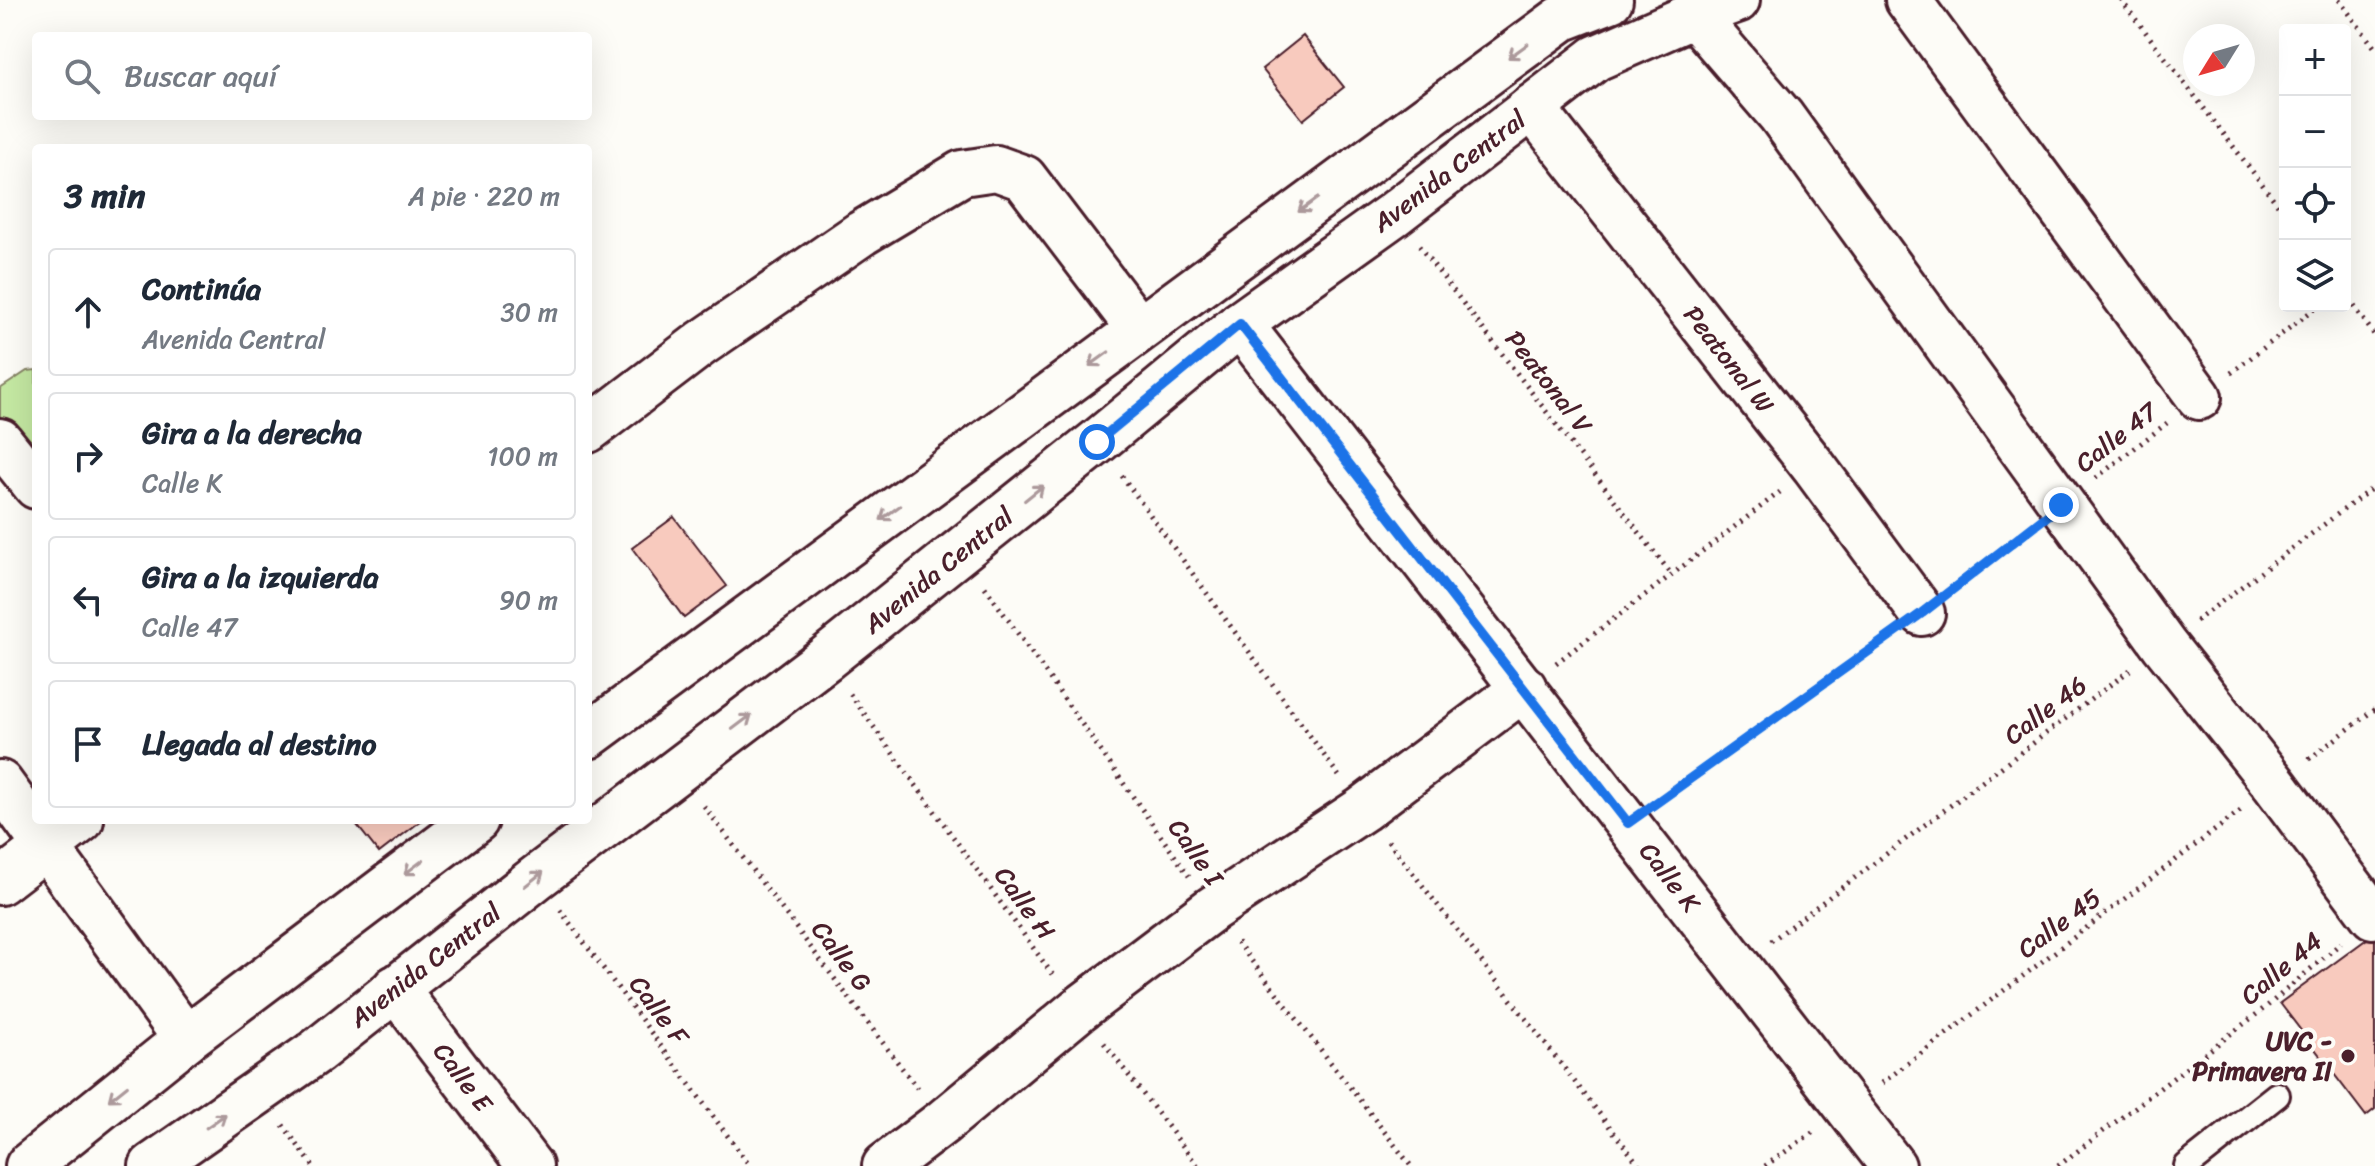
<!DOCTYPE html>
<html lang="es">
<head>
<meta charset="utf-8">
<style>
  :root { --surface:#fff; --page:#f2f2f3; --text:#1f2937; --muted:#747a83; --line:#e0e1e3 }
  body { margin:0; font-family:Sriracha,sans-serif; background:var(--page); color:var(--text) }
  .controls { position:absolute; right:24px; top:24px; display:grid; overflow:hidden; border-radius:8px; box-shadow:0 8px 32px #0002 }
  .controls button { width:72px; height:72px; display:grid; place-items:center; padding:0; border:0; border-bottom:2px solid var(--line); background:var(--surface); color:var(--text); font:40px sans-serif }
  .compass { position:absolute; left:2183px; top:24px; width:72px; height:72px; border-radius:50%; background:var(--surface); box-shadow:0 8px 32px #0002; rotate:233deg }
  .stop { position:absolute; width:24px; height:24px; margin:-18px; border:6px solid #1a73e8; border-radius:50%; background:#fff }
  .stop.end { background:#1a73e8; border-color:#fff; box-shadow:0 2px 8px #0008 }
  .list { margin:0; padding:0; list-style:none }
  h2 { display:flex; justify-content:space-between; align-items:center; height:104px; margin:0; padding:0 32px; font-size:34px }
  h2 small { font-size:26px; font-weight:400; color:var(--muted) }
  .list li { display:grid; grid-template-columns:52px 1fr auto; gap:24px; align-items:center; box-sizing:border-box; height:128px; margin:0 16px 16px; padding:0 16px; border:2px solid var(--line); border-radius:8px }
  .list b { display:block; font-size:30px; white-space:nowrap }
  .list p { margin:0; font-size:26px; white-space:nowrap; color:var(--muted) }
  .list em { font-size:26px; font-style:normal; color:var(--muted) }
  .icon { flex:none; width:44px; height:44px; fill:none; stroke:currentColor; stroke-width:2; stroke-linecap:round; stroke-linejoin:round }
  .map { position:relative; flex:none; width:2375px; height:1166px; overflow:hidden }
  .search { position:absolute; background:var(--surface); box-shadow:0 8px 32px #0002; left:32px; top:32px; width:560px; height:88px; display:flex; align-items:center; gap:20px; box-sizing:border-box; padding:0 28px; border-radius:8px; color:var(--muted); font-size:30px }
  .panel { position:absolute; background:var(--surface); box-shadow:0 8px 32px #0002; left:32px; top:144px; width:560px; height:680px; border-radius:8px }
  .map>svg:first-child { display:block }
  .green { fill:#c4e8a2; stroke:#878466; stroke-width:2 }
  .building { fill:#f8cabe; stroke:#4a1f2b; stroke-width:2 }
  .lines { fill:none; stroke-linecap:round; stroke-linejoin:round }
  .lane-casing { stroke:#4a1f2b; stroke-width:30 }
  .street-casing { stroke:#4a1f2b; stroke-width:50 }
  .path { stroke:#4a1f2b; stroke-width:5; stroke-dasharray:2 6; stroke-linecap:butt }
  .lane { stroke:#fdfcf7; stroke-width:24 }
  .street { stroke:#fdfcf7; stroke-width:44 }
  .oneway { stroke:#ac999b }
  .route { stroke:#1a73e8; stroke-width:10 }
  .poi-dot { fill:#4a1f2b; stroke:#fdfcf7; stroke-width:3 }
  .labels { text-anchor:middle; dominant-baseline:central; stroke-width:8; stroke-linejoin:round; paint-order:stroke }
  .street-label { font-size:26px; fill:#4a1f2b; stroke:#fdfcf7 }
  .poi-label { font-size:26px; font-weight:bold; fill:#4a1f2b; stroke:#fdfcf7; text-anchor:end }
</style>
</head>
<body>
<div class="map">
<svg width="2375" height="1166" viewBox="0 0 2375 1166">
  <rect width="100%" height="100%" fill="#fdfcf7"/>
  <filter id="ink" filterUnits="userSpaceOnUse"><feTurbulence type="fractalNoise" baseFrequency=".0125" numOctaves="2"/><feDisplacementMap in="SourceGraphic" scale="16" xChannelSelector="R" yChannelSelector="G"/><feConvolveMatrix kernelMatrix="1 2 1 2 8 2 1 2 1" color-interpolation-filters="sRGB"/></filter>
  <g filter="url(#ink)">
    <polygon class="green" points="36,370 36,468 0,419 0,389 27,371"/>
    <g class="building">
      <polygon points="1303,36 1344,87 1303,120 1262,69"/>
      <polygon points="674,517 727,586 684,618 632,548"/>
      <polygon points="353,820 422,820 379,853"/>
      <polygon points="2375,933 2375,1109 2366,1116 2280,1003"/>
    </g>
    <g class="lines">
      <defs>
        <polyline id="lane" points="2187,1166 2277,1095"/>
        <g id="street">
          <polyline points="1908,0 2199,397"/>
          <polyline points="1694,15 1781,116 2164,645 2275,785 2373,916"/>
          <polyline points="1532,107 1814,467 1922,613"/>
          <polyline points="1240,324 1893,1166"/>
          <polyline points="588,430 702,343 862,233 962,173 996,168 1024,178 1139,329"/>
          <polyline points="0,441 36,486"/>
          <polyline points="588,736 1561,19 1610,0"/>
          <polyline points="0,783 186,1039"/>
          <polyline points="0,882 81,820"/>
          <polyline points="395,988 530,1166"/>
          <polyline points="28,1166 186,1039 476,820"/>
          <polyline points="152,1166 317,1051 536,878 825,659 1097,442 1240,324 1394,214 1596,58 1694,15 1737,0"/>
          <polyline points="885,1166 943,1122 1078,1010 1212,909 1363,809 1524,688"/>
        </g>
      </defs>
      <use href="#lane" class="lane-casing"/>
      <use href="#street" class="street-casing"/>
      <g class="path">
        <polyline points="2121,0 2285,214"/>
        <polyline points="2339,0 2375,48"/>
        <polyline points="1419,246 1672,575"/>
        <polyline points="2345,293 2375,336"/>
        <polyline points="2231,373 2318,306"/>
        <polyline points="1122,476 1339,776"/>
        <polyline points="2096,478 2167,423"/>
        <polyline points="985,587 1189,876"/>
        <polyline points="1953,589 2028,531"/>
        <polyline points="2196,621 2375,486"/>
        <polyline points="1556,663 1780,492"/>
        <polyline points="850,694 1055,978"/>
        <polyline points="2309,759 2375,709"/>
        <polyline points="1661,799 1888,638"/>
        <polyline points="704,806 917,1088"/>
        <polyline points="1388,841 1640,1166"/>
        <polyline points="560,910 750,1166"/>
        <polyline points="1771,941 2130,670"/>
        <polyline points="1237,942 1411,1166"/>
        <polyline points="1104,1043 1198,1166"/>
        <polyline points="1882,1083 2243,809"/>
        <polyline points="283,1125 313,1166"/>
        <polyline points="1765,1166 1815,1131"/>
        <polyline points="2058,1166 2266,1007 2341,943"/>
      </g>
      <use href="#lane" class="lane"/>
      <use href="#street" class="street"/>
    </g>
    <defs><path id="oneway-shaft" d="M-6 0H5M1.5-3L5.5 0L1.5 3" fill="none" stroke-width="1.6" stroke-linecap="round" stroke-linejoin="round" transform="scale(2)"/></defs>
    <g class="oneway">
      <use href="#oneway-shaft" transform="translate(1518 51) rotate(144)"/>
      <use href="#oneway-shaft" transform="translate(1308 205) rotate(144)"/>
      <use href="#oneway-shaft" transform="translate(1099 359) rotate(144)"/>
      <use href="#oneway-shaft" transform="translate(1034 493) rotate(-39)"/>
      <use href="#oneway-shaft" transform="translate(890 513) rotate(144)"/>
      <use href="#oneway-shaft" transform="translate(742 722) rotate(-37)"/>
      <use href="#oneway-shaft" transform="translate(414 867) rotate(143)"/>
      <use href="#oneway-shaft" transform="translate(534 879) rotate(-38)"/>
      <use href="#oneway-shaft" transform="translate(118 1093) rotate(141)"/>
      <use href="#oneway-shaft" transform="translate(216 1121) rotate(-35)"/>
    </g>
  </g>
  <g class="lines" filter="url(#ink)">
    <polyline class="route" points="1097,442 1240,324 1628,823 1922,613 2061,505"/>
  </g>
  <circle class="poi-dot" cx="2348" cy="1056" r="8"/>
  <g class="labels">
    <g class="street-label">
      <text transform="translate(1449 171) rotate(-37)">Avenida Central</text>
      <text transform="translate(1729 359) rotate(52)">Peatonal W</text>
      <text transform="translate(1549 382) rotate(52)">Peatonal V</text>
      <text transform="translate(2116 437) rotate(-38)">Calle 47</text>
      <text transform="translate(938 570) rotate(-39)">Avenida Central</text>
      <text transform="translate(2045 710) rotate(-37)">Calle 46</text>
      <text transform="translate(1196 852) rotate(55)">Calle I</text>
      <text transform="translate(1670 877) rotate(52)">Calle K</text>
      <text transform="translate(1025 903) rotate(54)">Calle H</text>
      <text transform="translate(2059 923) rotate(-37)">Calle 45</text>
      <text transform="translate(842 956) rotate(53)">Calle G</text>
      <text transform="translate(425 965) rotate(-38)">Avenida Central</text>
      <text transform="translate(2281 968) rotate(-40)">Calle 44</text>
      <text transform="translate(659 1010) rotate(53)">Calle F</text>
      <text transform="translate(463 1077) rotate(53)">Calle E</text>
    </g>
    <g class="poi-label">
      <text x="2332" y="1041">UVC -<tspan x="2332" dy="30">Primavera II</tspan></text>
    </g>
  </g>
</svg>
<div class="controls">
<button>+</button>
<button>−</button>
<button><svg class="icon" aria-label="locate" viewBox="0 0 24 24"><circle cx="12" cy="12" r="6"/><path d="M12 2v4M12 18v4M2 12h4M18 12h4"/></svg></button>
<button><svg class="icon" aria-label="layers" viewBox="0 0 24 24"><path d="M12 4l9 5-9 5-9-5zM3 14l9 5 9-5"/></svg></button>
</div>
<svg class="compass" viewBox="-18 -18 36 36"><path d="M0-13l5 13h-10z" fill="#e53935"/><path d="M0 13l5-13h-10z" fill="#747a83"/></svg>
<div class="stop" style="left:1097px;top:442px"></div>
<div class="stop end" style="left:2061px;top:505px"></div>
<div class="search"><svg class="icon" aria-label="search" viewBox="0 0 24 24"><circle cx="10" cy="10" r="6"/><path d="M15 15l6 6"/></svg>Buscar aquí</div>
<section class="panel">
<h2>3 min<small>A pie · 220 m</small></h2>
<ul class="list">
<li><svg class="icon" aria-label="ahead" viewBox="0 0 24 24"><path d="M12 20V5M6 11l6-6 6 6"/></svg><div><b>Continúa</b><p>Avenida Central</p></div><em>30 m</em></li>
<li><svg class="icon" aria-label="right" viewBox="0 0 24 24"><path d="M7 20v-9h11M14 6l5 5-5 5"/></svg><div><b>Gira a la derecha</b><p>Calle K</p></div><em>100 m</em></li>
<li><svg class="icon" aria-label="left" viewBox="0 0 24 24"><path d="M17 20v-9H6M10 6l-5 5 5 5"/></svg><div><b>Gira a la izquierda</b><p>Calle 47</p></div><em>90 m</em></li>
<li><svg class="icon" aria-label="arrive" viewBox="0 0 24 24"><path d="M6 21V4h12l-3 4 3 4H6"/></svg><div><b>Llegada al destino</b></div></li>
</ul>
</section>
</div>
</body>
</html>
